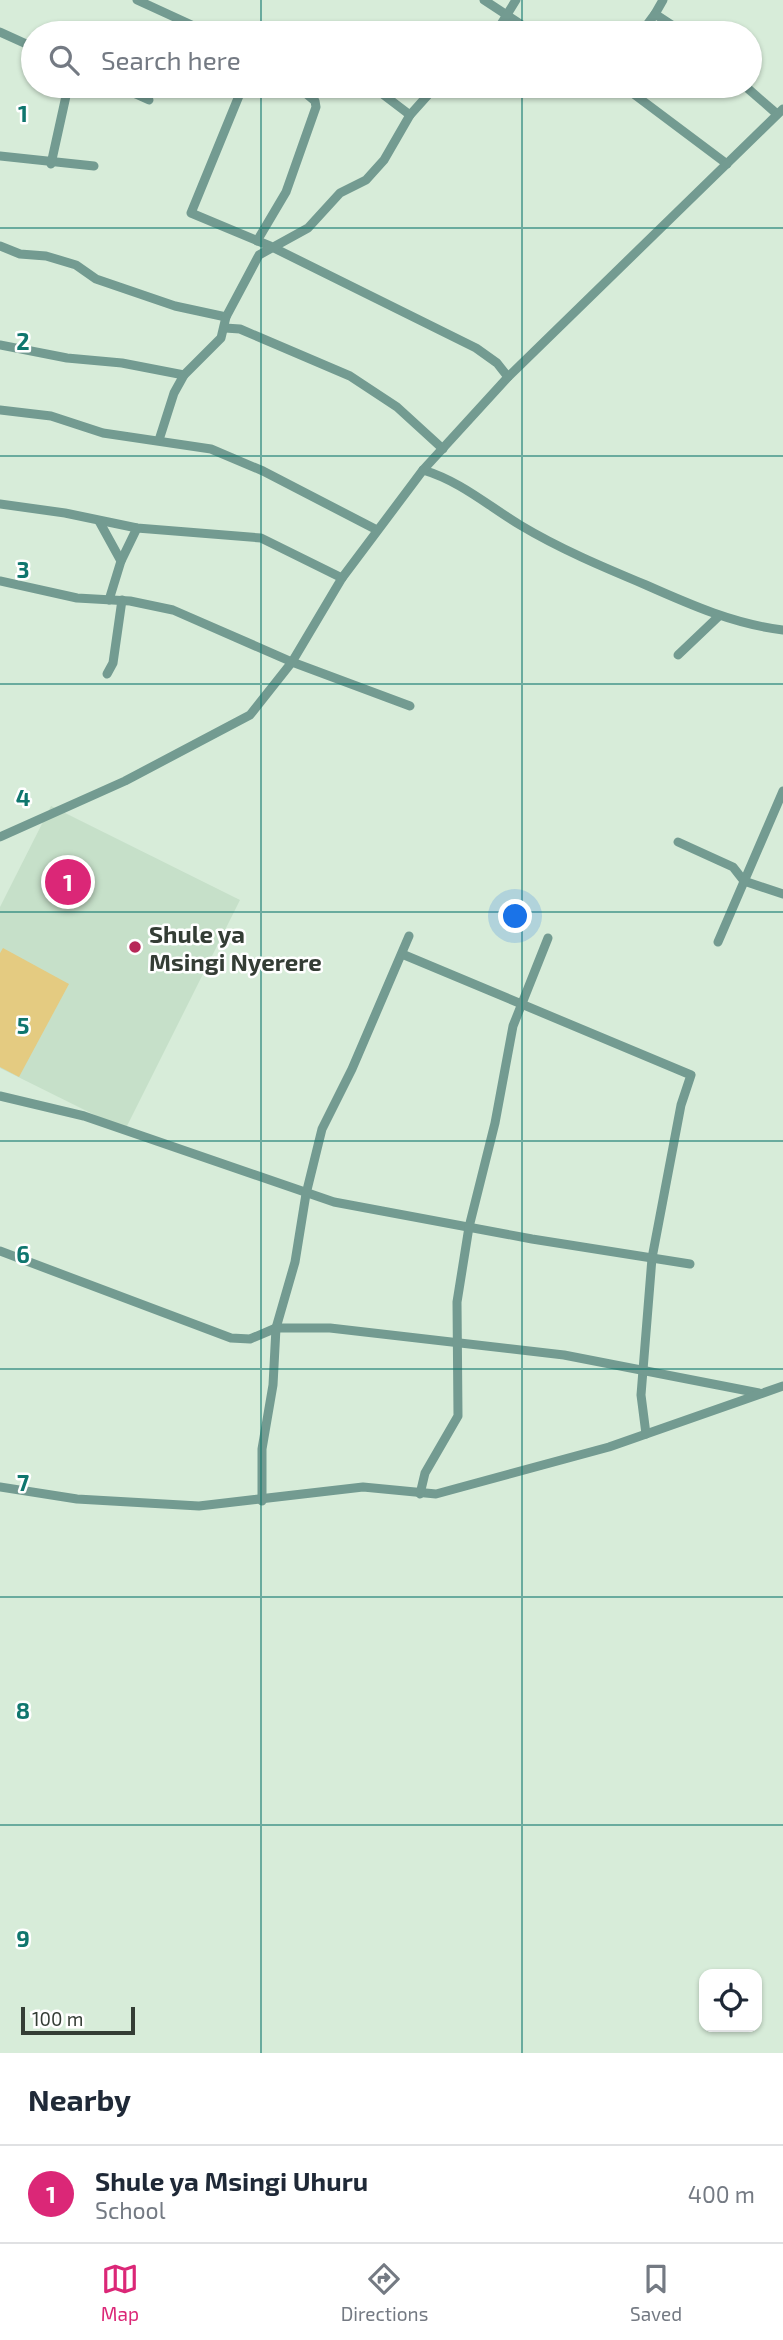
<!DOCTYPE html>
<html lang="en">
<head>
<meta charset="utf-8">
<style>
  :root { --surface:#fff; --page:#f2f2f3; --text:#1f2937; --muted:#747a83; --line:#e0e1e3; --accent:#db2777 }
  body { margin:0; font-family:"Exo 2",sans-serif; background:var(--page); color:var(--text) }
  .controls { position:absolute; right:21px; bottom:21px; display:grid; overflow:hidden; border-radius:14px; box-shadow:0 2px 5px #0004 }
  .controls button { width:63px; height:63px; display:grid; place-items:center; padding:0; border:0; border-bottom:2px solid var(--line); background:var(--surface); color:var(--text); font:35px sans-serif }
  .scale { position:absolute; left:21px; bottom:18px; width:114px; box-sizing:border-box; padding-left:7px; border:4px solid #343d35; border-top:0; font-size:19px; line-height:24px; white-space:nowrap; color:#343d35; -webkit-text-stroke:5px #fff; paint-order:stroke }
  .you { position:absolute; left:516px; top:917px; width:24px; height:24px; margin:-18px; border:5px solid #fff; border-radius:50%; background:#1a73e8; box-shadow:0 0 0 10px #1a73e833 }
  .badge { display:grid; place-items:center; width:46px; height:46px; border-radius:50%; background:var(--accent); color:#fff; font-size:23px; font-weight:700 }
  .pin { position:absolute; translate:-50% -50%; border:4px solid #fff; box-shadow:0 2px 7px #0006 }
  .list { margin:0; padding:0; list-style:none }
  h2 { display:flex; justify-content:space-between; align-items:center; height:91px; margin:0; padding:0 28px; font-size:30px }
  h2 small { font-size:23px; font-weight:400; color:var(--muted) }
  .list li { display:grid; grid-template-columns:46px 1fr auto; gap:21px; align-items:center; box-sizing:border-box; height:98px; padding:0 28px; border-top:2px solid var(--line) }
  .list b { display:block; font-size:26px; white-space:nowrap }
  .list p { margin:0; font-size:23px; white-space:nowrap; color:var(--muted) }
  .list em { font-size:23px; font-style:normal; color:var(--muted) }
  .icon { flex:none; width:38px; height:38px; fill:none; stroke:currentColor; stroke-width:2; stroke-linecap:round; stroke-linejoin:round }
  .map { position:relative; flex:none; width:783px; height:2053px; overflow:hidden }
  .search { position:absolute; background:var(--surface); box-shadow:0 2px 5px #0004; left:21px; right:21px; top:21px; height:77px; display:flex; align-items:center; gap:18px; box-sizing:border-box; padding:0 24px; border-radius:38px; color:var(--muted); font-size:26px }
  .sheet { height:189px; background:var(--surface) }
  nav { display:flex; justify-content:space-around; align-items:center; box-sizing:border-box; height:98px; border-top:2px solid var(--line); background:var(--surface); font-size:19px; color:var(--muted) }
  nav a { display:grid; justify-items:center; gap:4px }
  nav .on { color:var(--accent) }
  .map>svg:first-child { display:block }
  .built { fill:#c6e0c9 }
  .green { fill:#e4cb81 }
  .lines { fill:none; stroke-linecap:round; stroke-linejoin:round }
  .street { stroke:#739b91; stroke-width:9 }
  .grid { fill:none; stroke:#0f766e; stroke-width:2; stroke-opacity:0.55 }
  .poi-dot { fill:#b72858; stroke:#fff; stroke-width:2.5 }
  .labels { text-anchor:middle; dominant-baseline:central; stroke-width:5; stroke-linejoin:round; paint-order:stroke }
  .poi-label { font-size:24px; font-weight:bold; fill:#343d35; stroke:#fff; text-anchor:start }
  .grid-label { font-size:23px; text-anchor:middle; font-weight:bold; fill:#0f766e; stroke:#fff; stroke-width:5; stroke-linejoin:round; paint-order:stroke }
</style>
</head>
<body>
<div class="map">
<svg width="783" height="2053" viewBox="0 0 783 2053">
  <rect width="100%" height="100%" fill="#d7ecd9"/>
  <polygon class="built" points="51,806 240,900 125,1130 0,1068 0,907"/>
  <polygon class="green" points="3,948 69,984 19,1077 0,1067 0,953"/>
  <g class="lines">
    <g class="street">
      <polyline points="137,0 196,27 217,33"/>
      <polyline points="484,0 534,33"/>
      <polyline points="655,14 663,0"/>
      <polyline points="0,32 33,47"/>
      <polyline points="491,33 498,29 516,0"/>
      <polyline points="641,33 655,14 684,33"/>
      <polyline points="118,86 149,100"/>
      <polyline points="243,86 191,213 270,246 476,348 497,363 508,377"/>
      <polyline points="372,86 410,115"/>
      <polyline points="623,86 727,164"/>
      <polyline points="745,86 777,114"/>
      <polyline points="0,156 94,166"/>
      <polyline points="51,164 66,96"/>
      <polyline points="257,241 286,192 316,107 315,101 297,86"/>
      <polyline points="0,246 20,254 46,256 76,265 96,279 175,306 226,317"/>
      <polyline points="225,328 240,329 350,376 397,407 443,449"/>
      <polyline points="0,345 67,358 122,363 184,375"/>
      <polyline points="0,410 51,416 103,433 211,449 263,471 377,530"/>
      <polyline points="159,440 174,393 184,375 221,338 226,317 259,255 308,228 340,193 366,180 384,160 410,115 436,86"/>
      <path d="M423 470C460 481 487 505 520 525 560 549 603 567 646 585 691 605 734 624 783 630"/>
      <polyline points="0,504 65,513 137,528 261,538 342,578"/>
      <polyline points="99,521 121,561"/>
      <polyline points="0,581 77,598 130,601 173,610 292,662 410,706"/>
      <polyline points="109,600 121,561 137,528"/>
      <polyline points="678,655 719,616"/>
      <polyline points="107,674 113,663 122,600"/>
      <polyline points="0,837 125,781 250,715 292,662 342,578 423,470 508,377 783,109"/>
      <polyline points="678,842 733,867 744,881 783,894"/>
      <polyline points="718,942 783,791"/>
      <polyline points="402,954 691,1075 681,1105 652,1258 641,1395 646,1434"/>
      <polyline points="0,1096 84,1116 334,1202 532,1239 690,1264"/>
      <polyline points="0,1251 231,1338 250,1339 276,1328 330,1328 564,1355 759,1393"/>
      <polyline points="0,1487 77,1499 199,1506 363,1487 436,1494 609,1447 783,1386"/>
      <polyline points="420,1494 425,1473 458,1416 457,1302 469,1227 495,1123 513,1026 548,938"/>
      <polyline points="262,1501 262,1449 273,1385 276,1328 295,1262 306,1194 322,1129 352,1069 409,936"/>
    </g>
  </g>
  <path class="grid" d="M261 0V33M522 0V33M261 86V2053M522 86V2053M0 228H783M0 456H783M0 684H783M0 912H783M0 1141H783M0 1369H783M0 1597H783M0 1825H783"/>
  <circle class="poi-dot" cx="135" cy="947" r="7"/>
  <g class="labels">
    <g class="poi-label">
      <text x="149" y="933">Shule ya<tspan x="149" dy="28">Msingi Nyerere</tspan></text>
    </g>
  </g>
  <g class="grid-label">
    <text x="23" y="122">1</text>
    <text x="23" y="350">2</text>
    <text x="23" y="578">3</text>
    <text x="23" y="806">4</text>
    <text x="23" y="1034">5</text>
    <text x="23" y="1263">6</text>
    <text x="23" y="1491">7</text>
    <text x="23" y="1719">8</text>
    <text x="23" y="1947">9</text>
  </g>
</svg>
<div class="controls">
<button><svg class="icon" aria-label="locate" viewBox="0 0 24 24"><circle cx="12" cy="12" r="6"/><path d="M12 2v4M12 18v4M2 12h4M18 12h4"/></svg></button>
</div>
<div class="scale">100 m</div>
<div class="you"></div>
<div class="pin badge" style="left:68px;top:882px">1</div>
<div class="search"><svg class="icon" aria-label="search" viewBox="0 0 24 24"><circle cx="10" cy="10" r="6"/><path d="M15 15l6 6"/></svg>Search here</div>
</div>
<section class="sheet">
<h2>Nearby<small></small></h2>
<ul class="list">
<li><span class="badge">1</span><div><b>Shule ya Msingi Uhuru</b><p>School</p></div><em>400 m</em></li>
</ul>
</section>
<nav>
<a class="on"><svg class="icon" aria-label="map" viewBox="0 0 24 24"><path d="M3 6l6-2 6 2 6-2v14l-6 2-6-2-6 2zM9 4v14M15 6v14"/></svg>Map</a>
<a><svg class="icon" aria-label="directions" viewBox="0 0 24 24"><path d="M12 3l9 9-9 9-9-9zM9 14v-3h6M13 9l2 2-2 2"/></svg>Directions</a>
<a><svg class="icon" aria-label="saved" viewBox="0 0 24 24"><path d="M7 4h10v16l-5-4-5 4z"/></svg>Saved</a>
</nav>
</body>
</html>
